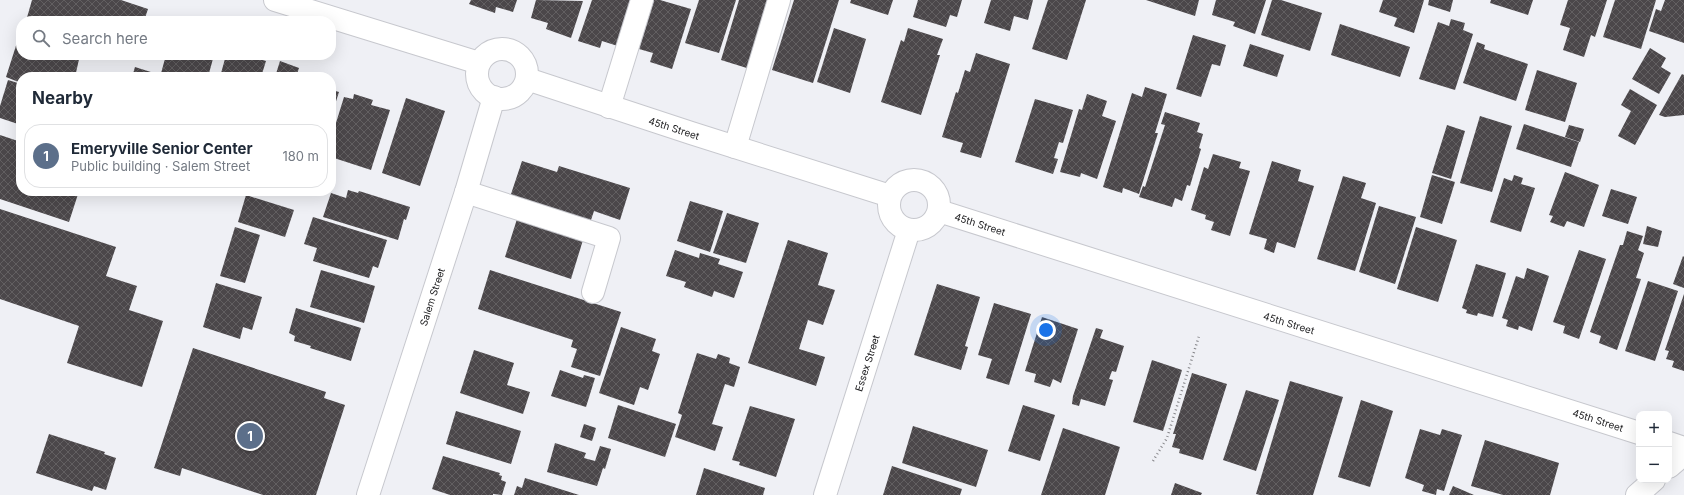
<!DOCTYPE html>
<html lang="en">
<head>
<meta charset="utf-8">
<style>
  :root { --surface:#fff; --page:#f6f6f7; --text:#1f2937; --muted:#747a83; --line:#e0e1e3; --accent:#ea580c }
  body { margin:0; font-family:Inter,sans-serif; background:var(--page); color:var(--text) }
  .controls { position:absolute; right:12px; bottom:12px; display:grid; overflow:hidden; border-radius:8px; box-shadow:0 4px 16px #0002 }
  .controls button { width:36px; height:36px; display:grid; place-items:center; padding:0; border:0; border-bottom:1px solid var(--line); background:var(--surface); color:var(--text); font:20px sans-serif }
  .you { position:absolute; left:1046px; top:330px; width:14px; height:14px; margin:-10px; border:3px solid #fff; border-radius:50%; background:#1a73e8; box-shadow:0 0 0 6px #1a73e833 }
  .badge { display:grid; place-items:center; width:26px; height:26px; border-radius:50%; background:var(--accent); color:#fff; font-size:13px; font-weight:700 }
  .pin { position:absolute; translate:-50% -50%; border:2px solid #fff; box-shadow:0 1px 4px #0006 }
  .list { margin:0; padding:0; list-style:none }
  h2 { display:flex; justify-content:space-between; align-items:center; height:52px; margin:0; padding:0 16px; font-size:17px }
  h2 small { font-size:13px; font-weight:400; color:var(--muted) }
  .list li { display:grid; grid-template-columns:26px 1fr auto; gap:12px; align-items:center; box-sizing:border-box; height:64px; margin:0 8px 8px; padding:0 8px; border:1px solid var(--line); border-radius:16px }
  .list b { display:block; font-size:15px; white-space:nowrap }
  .list p { margin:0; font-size:13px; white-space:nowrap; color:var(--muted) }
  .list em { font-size:13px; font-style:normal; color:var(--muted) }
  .icon { flex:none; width:22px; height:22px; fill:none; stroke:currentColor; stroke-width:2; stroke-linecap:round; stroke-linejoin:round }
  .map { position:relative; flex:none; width:1684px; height:495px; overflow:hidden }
  .search { position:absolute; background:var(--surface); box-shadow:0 4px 16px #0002; left:16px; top:16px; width:320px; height:44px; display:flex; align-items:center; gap:10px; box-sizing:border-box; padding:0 14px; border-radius:16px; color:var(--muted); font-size:15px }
  .panel { position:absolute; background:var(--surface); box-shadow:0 4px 16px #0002; left:16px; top:72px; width:320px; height:124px; border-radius:16px }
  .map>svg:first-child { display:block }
  .building { fill:url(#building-cross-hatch) }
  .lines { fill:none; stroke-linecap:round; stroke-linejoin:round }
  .minor-casing { stroke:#c7c8ce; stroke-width:24 }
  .major-casing { stroke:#c7c8ce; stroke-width:24 }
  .path { stroke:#858589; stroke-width:2.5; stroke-dasharray:1 3; stroke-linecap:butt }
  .minor { stroke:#fff; stroke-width:22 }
  .major { stroke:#fff; stroke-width:22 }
  .labels { text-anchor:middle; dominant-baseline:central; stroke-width:4; stroke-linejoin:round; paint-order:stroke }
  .street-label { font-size:10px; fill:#222224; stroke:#fff }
</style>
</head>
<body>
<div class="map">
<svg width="1684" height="495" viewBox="0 0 1684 495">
  <defs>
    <pattern id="building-cross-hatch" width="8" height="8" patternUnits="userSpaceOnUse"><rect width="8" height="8" fill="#4b474a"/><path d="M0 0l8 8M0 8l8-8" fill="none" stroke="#625f61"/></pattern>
  </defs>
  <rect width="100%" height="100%" fill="#eff0f5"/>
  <g class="building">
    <polygon points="32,0 121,0 148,9 144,21 26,21"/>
    <polygon points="471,0 517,0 513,12 496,7 495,13 469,4"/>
    <polygon points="536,0 583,1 571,38 546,29 548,23 531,18"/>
    <polygon points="592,0 639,0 624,48 602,41 600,48 578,41"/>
    <polygon points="654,0 660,0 691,9 672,69 650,62 653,53 639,49"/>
    <polygon points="699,0 736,0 719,53 685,43"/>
    <polygon points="739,0 772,0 750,69 721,60"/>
    <polygon points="794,0 839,0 813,83 772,70"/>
    <polygon points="851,0 893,0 888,15 850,3"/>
    <polygon points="918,0 962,0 957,17 950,15 946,27 913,17"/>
    <polygon points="991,0 1033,0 1028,20 1014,16 1010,31 984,23"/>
    <polygon points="1048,0 1086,0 1067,60 1032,49"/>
    <polygon points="1146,0 1199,0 1195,16"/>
    <polygon points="1216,0 1266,0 1255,34 1233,26 1235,22 1212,15"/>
    <polygon points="1272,0 1281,0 1322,13 1310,51 1261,35"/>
    <polygon points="1383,0 1424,0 1414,33 1394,26 1397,18 1379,12"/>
    <polygon points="1429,0 1453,0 1450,12 1428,5"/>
    <polygon points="1491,0 1533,0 1528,15 1490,3"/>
    <polygon points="1568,0 1607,0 1595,37 1591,35 1584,57 1563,50 1570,28 1560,25"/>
    <polygon points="1615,0 1656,0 1641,49 1603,37"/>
    <polygon points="1665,0 1684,0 1684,43 1649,31 1656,9 1661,11"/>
    <polygon points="1451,19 1465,23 1463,30 1473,34 1455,90 1419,79 1438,22 1449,26"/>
    <polygon points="1340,24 1410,47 1400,77 1331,55"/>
    <polygon points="834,28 866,39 850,93 817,82"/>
    <polygon points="908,28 943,39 937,55 940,55 921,115 881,102 901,40 904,42"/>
    <polygon points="21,30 21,55 80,55 75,77 21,77 21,83 6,77"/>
    <polygon points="1193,35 1226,45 1220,66 1212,64 1201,97 1176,89"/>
    <polygon points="1477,42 1485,45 1484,49 1528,64 1516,101 1463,83"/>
    <polygon points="1250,44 1284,55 1277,77 1243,66"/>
    <polygon points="1650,48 1666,58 1661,67 1671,73 1659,94 1632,79"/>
    <polygon points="976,53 1010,64 981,158 960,152 963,143 942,137 956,92 958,93 965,70 970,72"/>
    <polygon points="166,55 214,55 208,77 160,77"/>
    <polygon points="226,55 246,55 266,61 261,77 220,77"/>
    <polygon points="280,61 299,68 296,77 275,77"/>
    <polygon points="135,67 154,73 153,77 132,77"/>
    <polygon points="1537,70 1577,83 1565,122 1525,110"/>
    <polygon points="1682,74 1684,75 1684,115 1665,117 1659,115"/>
    <polygon points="8,80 21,84 21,125 0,118 0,106"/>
    <polygon points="331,84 334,85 332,90 339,92 331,117"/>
    <polygon points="1145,87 1167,94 1155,133 1158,133 1139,194 1123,188 1122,193 1103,187 1132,93 1142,97"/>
    <polygon points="1630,89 1657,105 1635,145 1618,136 1631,111 1621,105"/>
    <polygon points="354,94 373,100 371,105 390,110 371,170 331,157 331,139 344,97 353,99"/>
    <polygon points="1087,94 1107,101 1102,116 1116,121 1097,179 1081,173 1080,177 1060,172 1079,109 1082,110"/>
    <polygon points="406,98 445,111 420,186 382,173"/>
    <polygon points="1035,99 1073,110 1063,143 1059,142 1054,158 1058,159 1053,174 1015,162"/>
    <polygon points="1165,112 1200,123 1197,132 1203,134 1199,148 1201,149 1190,186 1187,185 1182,201 1175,198 1172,207 1139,197 1143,186 1145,187 1165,125 1161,124"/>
    <polygon points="1480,116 1512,126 1492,192 1460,183"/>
    <polygon points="1524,124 1579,142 1571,167 1516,149"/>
    <polygon points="1447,125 1465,131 1451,179 1432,173"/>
    <polygon points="1569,125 1584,129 1580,142 1565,137"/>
    <polygon points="0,135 21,142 21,191 79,191 69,222 0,199"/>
    <polygon points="1213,154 1241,162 1239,168 1250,171 1230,236 1211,230 1214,222 1205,219 1206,215 1191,210 1204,167 1208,169"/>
    <polygon points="522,161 557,172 559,166 630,188 620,220 594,211 589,226 509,200"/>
    <polygon points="1272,161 1301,170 1298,181 1314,186 1295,248 1277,242 1274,253 1264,249 1267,239 1249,234"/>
    <polygon points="1565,172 1599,185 1584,227 1567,221 1564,227 1550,222 1553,216 1549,215"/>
    <polygon points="1432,175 1455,182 1442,224 1420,217"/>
    <polygon points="1514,175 1523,178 1521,184 1535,188 1521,232 1490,222 1504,178 1512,181"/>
    <polygon points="1343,176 1366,183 1361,198 1376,203 1355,271 1317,259"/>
    <polygon points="1611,189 1637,197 1628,224 1602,216"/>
    <polygon points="348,190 358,193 359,191 410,207 406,220 404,219 398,240 323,217 331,193 346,198"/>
    <polygon points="246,195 294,210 285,237 238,222"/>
    <polygon points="690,201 723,211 710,252 677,241"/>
    <polygon points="1379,206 1416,217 1395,284 1359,272"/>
    <polygon points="0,209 116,247 106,276 137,286 129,310 163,321 142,387 67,363 79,326 0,299"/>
    <polygon points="727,213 759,223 746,263 713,253"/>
    <polygon points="313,217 387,240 378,268 373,266 369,278 313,261 317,248 304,244"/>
    <polygon points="517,219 583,240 571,279 505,257"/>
    <polygon points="1647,226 1662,231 1658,247 1643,244"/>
    <polygon points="235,227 260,235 245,283 220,276"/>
    <polygon points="1416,227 1457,240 1438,302 1397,289"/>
    <polygon points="1627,231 1643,236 1638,250 1644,253 1636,278 1641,279 1617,350 1599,343 1601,336 1590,332 1620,245 1623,245"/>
    <polygon points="788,240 828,253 818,285 835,290 823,325 808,320 799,349 825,357 816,386 748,363"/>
    <polygon points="675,250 699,258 700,253 720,259 718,264 743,272 734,298 714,291 712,297 684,287 686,282 666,276"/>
    <polygon points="1579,250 1606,259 1579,339 1563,333 1565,326 1553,322"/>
    <polygon points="1683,256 1684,257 1684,288 1673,284"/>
    <polygon points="1476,264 1506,273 1493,317 1478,313 1477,316 1466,313 1467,310 1462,308"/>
    <polygon points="1527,268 1549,276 1532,331 1519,326 1518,330 1506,326 1508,320 1502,318 1516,276 1524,279"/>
    <polygon points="321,270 375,286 364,323 310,307"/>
    <polygon points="490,270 621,312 600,376 571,367 577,349 571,347 573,340 478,309"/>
    <polygon points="1648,281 1678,291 1655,361 1625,351"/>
    <polygon points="216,283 262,297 252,330 243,327 240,339 203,327"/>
    <polygon points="937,284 980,297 965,346 968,347 961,370 914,355"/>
    <polygon points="1684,294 1684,371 1672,367 1674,361 1666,359 1669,351 1665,350"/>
    <polygon points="994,303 1031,314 1009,385 986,378 992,359 978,355"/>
    <polygon points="296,308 361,328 351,361 310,348 311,346 294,341 295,336 289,333"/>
    <polygon points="1042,317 1078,329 1061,383 1053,379 1050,387 1034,382 1036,374 1025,371"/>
    <polygon points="621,327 656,339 652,351 660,354 648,390 640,387 634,405 599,393"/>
    <polygon points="1096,328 1103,330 1100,338 1124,346 1116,372 1112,371 1109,379 1113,380 1105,406 1081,399 1079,406 1072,404 1073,396"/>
    <polygon points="193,348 326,392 324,398 345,405 316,495 263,495 182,468 180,476 154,468"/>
    <polygon points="474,350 514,363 507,385 530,392 523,414 460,393"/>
    <polygon points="697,353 716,359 718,354 730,358 729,363 740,367 734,387 725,384 712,424 723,427 715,451 675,437 682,415 678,413"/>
    <polygon points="1152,360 1182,370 1163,431 1133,422"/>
    <polygon points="560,370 583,378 584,375 595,378 586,407 551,396"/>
    <polygon points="1192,373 1227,384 1203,460 1179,453 1180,449 1172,447 1176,434 1173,434"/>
    <polygon points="1290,381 1343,397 1313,495 1260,495 1256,494"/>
    <polygon points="1246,390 1279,400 1256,471 1223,460"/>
    <polygon points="1361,400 1393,411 1370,487 1338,477"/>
    <polygon points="618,405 676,424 665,457 608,438"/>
    <polygon points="1023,405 1055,415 1040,461 1008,451"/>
    <polygon points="750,406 795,419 776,477 739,465 740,462 732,460"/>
    <polygon points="456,411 521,431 511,464 446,444"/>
    <polygon points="584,424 596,428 592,441 580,437"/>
    <polygon points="913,426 988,450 976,487 902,463"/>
    <polygon points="1063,428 1120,447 1105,495 1041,495"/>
    <polygon points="1420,429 1440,435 1442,429 1462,435 1444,491 1437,489 1436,495 1422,491 1424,485 1405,478"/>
    <polygon points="49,434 105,452 104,454 116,458 106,490 94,486 92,491 36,473"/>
    <polygon points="1485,440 1559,463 1550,495 1503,495 1471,486"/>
    <polygon points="555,443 586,453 584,458 595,461 600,446 611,449 605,469 603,468 597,486 547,472"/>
    <polygon points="443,456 500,473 499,475 502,476 501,480 506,482 502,495 493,494 493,495 450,495 432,489"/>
    <polygon points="892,466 962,489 960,495 883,495"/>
    <polygon points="704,468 765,488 763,495 696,495"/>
    <polygon points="525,478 579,495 514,495 517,486 522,488"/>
    <polygon points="1175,483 1202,493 1201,495 1171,495"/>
    <polygon points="1453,486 1474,495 1449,495"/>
  </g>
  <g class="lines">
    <defs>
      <g id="minor">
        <polyline points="275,0 479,63"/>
        <circle cx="502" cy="74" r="25"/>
        <polyline points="527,79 691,133 890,196"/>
        <polyline points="609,107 642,0"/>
        <polyline points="735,147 779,0"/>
        <circle cx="914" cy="205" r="25"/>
        <polyline points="466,192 609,238 593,292"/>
        <polyline points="939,211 1639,433"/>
        <polyline points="1669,443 1684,448"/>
        <polyline points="368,495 466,192 494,97"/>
        <polyline points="825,495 909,230"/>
      </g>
      <g id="major">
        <polyline points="1669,467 1684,454"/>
        <polyline points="1637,495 1654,480"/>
      </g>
    </defs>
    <use href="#minor" class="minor-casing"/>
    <use href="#major" class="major-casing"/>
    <polyline class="path" points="1153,461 1167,438 1199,336"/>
    <use href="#minor" class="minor"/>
    <use href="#major" class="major"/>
  </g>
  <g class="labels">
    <g class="street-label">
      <text transform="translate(674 128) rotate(18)">45th Street</text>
      <text transform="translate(980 224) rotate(18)">45th Street</text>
      <text transform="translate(432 297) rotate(-72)">Salem Street</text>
      <text transform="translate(1289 323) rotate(17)">45th Street</text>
      <text transform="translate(867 363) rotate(-72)">Essex Street</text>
      <text transform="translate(1598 420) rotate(18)">45th Street</text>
    </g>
  </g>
</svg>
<div class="controls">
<button>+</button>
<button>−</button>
</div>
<div class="you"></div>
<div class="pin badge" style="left:250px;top:436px;background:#5c6f8a">1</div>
<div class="search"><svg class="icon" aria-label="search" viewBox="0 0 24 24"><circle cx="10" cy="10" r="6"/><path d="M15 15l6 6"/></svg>Search here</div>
<section class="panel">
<h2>Nearby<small></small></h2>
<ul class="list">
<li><span class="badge" style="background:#5c6f8a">1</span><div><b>Emeryville Senior Center</b><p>Public building · Salem Street</p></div><em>180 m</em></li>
</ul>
</section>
</div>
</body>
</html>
